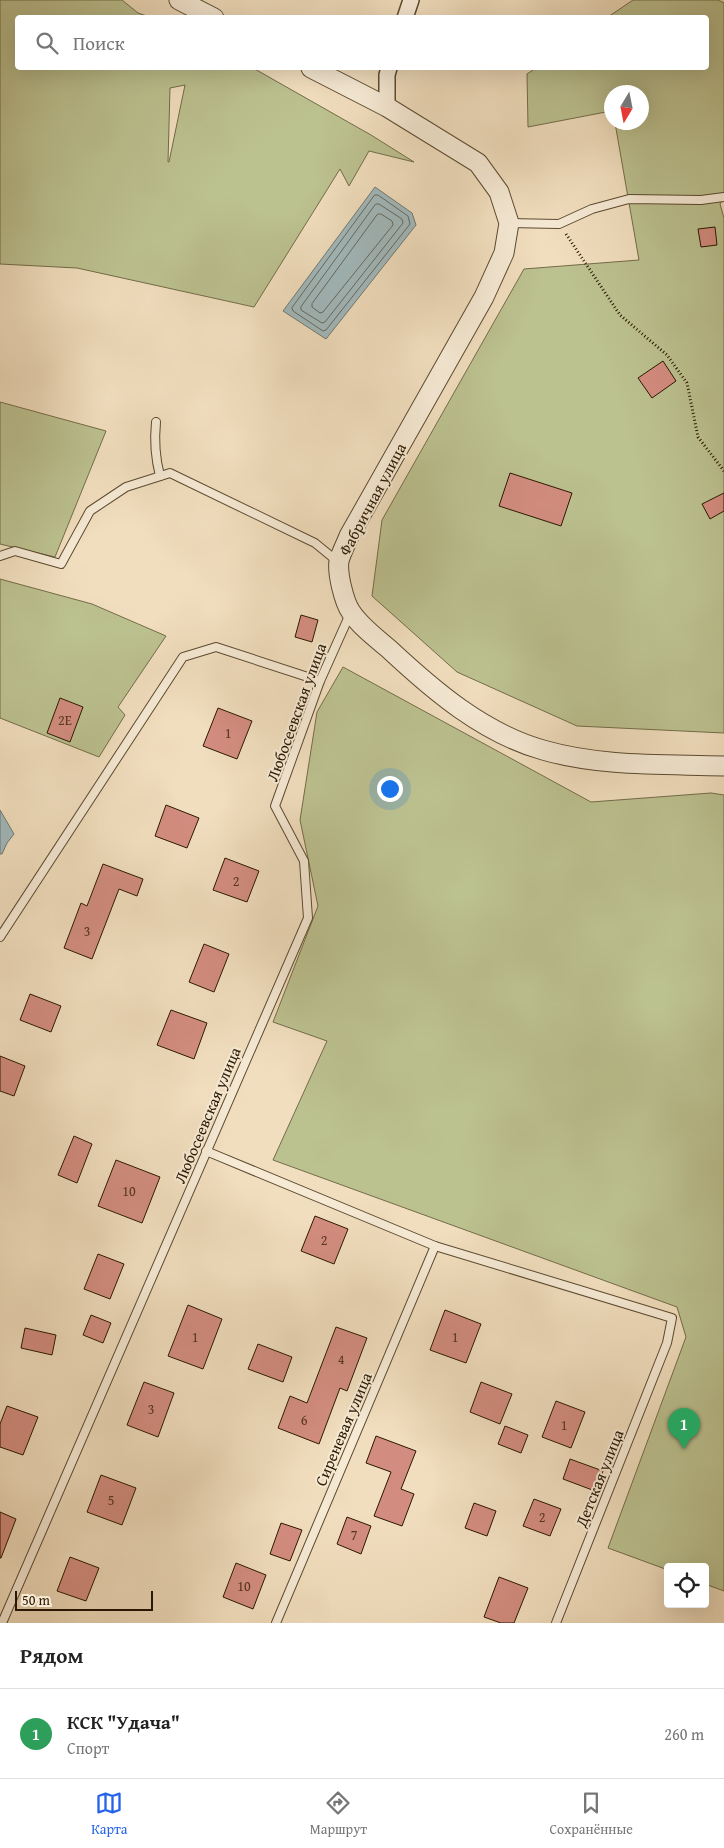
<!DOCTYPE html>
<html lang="ru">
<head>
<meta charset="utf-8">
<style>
  :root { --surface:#fff; --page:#f2f2f2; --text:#222; --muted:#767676; --line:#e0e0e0; --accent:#2563eb }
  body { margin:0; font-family:"Gentium Book Plus",serif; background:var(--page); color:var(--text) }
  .controls { position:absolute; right:15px; bottom:15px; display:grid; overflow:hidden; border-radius:5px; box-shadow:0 5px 20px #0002 }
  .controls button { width:45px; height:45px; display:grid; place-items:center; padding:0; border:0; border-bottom:1px solid var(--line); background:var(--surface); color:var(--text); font:25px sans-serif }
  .compass { position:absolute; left:604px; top:85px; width:45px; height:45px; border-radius:50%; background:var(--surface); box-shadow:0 5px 20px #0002; rotate:190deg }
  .scale { position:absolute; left:15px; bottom:12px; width:138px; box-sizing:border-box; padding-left:5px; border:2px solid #2a1800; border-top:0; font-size:14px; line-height:18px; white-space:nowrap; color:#2a1800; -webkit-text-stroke:4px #f6ead5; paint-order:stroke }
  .you { position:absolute; left:389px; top:788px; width:18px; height:18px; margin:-12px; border:4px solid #fff; border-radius:50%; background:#1a73e8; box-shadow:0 0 0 8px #1a73e833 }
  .badge { display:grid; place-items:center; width:32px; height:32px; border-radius:50%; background:var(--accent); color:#fff; font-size:16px; font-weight:700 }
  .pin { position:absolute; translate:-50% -41px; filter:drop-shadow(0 1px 2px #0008) }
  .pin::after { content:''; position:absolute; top:26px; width:18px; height:15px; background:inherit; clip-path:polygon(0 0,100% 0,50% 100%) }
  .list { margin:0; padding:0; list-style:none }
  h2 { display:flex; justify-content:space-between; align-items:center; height:65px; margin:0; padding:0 20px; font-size:21px }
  h2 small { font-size:16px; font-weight:400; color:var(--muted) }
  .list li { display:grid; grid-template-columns:32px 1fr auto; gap:15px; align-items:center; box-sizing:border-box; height:90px; padding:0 20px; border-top:1px solid var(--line) }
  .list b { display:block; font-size:19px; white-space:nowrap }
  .list p { margin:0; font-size:16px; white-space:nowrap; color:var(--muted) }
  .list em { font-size:16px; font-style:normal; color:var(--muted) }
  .icon { flex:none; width:28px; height:28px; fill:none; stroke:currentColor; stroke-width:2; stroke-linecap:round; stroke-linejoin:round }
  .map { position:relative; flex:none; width:724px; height:1623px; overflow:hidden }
  .search { position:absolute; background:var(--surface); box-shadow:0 5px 20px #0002; left:15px; right:15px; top:15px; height:55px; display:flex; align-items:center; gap:12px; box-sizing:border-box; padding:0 18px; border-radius:5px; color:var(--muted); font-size:19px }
  .sheet { height:155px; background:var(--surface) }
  nav { display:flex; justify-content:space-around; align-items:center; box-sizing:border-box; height:70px; border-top:1px solid var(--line); background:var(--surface); font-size:14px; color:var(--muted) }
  nav a { display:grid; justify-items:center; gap:2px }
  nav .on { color:var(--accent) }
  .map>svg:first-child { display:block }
  .green { fill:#bcc190; stroke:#736c48; fill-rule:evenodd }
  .water { fill:#a1b9bd; stroke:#717971 }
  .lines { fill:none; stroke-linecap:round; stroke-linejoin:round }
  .shore { stroke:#66685e; stroke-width:1 }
  .building { fill:#d38d80; stroke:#2a1800 }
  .service-casing { stroke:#5c4a30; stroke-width:10 }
  .minor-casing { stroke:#5c4a30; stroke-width:18 }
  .tertiary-casing { stroke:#5c4a30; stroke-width:21 }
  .path { stroke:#2a1800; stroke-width:3; stroke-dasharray:1 2.5; stroke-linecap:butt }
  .service { stroke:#f6ead5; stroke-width:8 }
  .minor { stroke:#f6ead5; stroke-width:15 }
  .tertiary { stroke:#f6ead5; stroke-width:19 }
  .labels { text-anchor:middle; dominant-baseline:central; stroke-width:4; stroke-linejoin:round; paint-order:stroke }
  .number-label { font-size:14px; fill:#543520 }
  .street-label { font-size:16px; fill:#2a1800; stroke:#f6ead5 }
</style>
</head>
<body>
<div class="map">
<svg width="724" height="1623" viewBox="0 0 724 1623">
  <rect width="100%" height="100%" fill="#f1debe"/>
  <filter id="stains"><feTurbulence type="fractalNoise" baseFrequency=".004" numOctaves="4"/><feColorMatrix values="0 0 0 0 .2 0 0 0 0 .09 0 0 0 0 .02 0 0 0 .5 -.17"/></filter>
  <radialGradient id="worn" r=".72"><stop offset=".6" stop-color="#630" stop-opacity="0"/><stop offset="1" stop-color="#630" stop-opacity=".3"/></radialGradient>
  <g class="green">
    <path d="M0 0H122L138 13 150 17 18 18V68H253L371 135 414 162 369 151 349 186 340 169 254 307 77 268 0 264ZM185 85 169 162H168L170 88Z"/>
    <polygon points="633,0 718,0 724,3 724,198 720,204 724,218 724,733 577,726 457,672 372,596 382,520 524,269 639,260 615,123 642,122 642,92 612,92 611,111 528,127 527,74 536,68 706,68 706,18 608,17"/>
    <polygon points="0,402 106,431 55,557 0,544"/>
    <polygon points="0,579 92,604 166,636 118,707 125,715 99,757 0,718"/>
    <polygon points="343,667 591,802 711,793 724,795 724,1591 705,1584 705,1567 668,1567 668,1570 608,1548 686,1337 677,1307 273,1160 327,1041 273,1022 318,906 300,820 317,712"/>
  </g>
  <g class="water">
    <polygon points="375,187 412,213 416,225 326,339 283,311"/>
    <polygon points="0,810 14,834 7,843 2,854 0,854"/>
  </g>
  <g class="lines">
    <g class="shore">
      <polygon points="375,195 378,195 408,216 410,224 326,330 323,331 293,311 292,308"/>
      <polygon points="376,204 379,204 402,219 403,223 325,322 322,323 301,310 301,307"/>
      <polygon points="378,214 381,214 392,221 393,225 323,312 320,313 312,307 312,304"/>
    </g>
  </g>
  <g class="building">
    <polygon points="715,227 717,245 701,247 698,229"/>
    <polygon points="663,361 676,381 652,398 638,378"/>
    <polygon points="510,473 572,493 561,526 499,506"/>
    <polygon points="724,493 724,511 710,519 702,504"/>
    <polygon points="301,615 318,620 312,642 295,637"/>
    <polygon points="60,698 83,707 70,742 47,733"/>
    <polygon points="218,708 252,721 237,759 203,746"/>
    <polygon points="166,805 199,818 187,848 155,836"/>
    <polygon points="225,858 259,871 247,902 213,890"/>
    <polygon points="103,864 143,879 137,896 119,889 92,959 64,948 81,903 87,906"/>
    <polygon points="204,944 229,954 214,992 189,982"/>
    <polygon points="30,994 61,1006 51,1032 20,1020"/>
    <polygon points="171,1010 207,1023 194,1059 157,1045"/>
    <polygon points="0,1056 25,1066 14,1096 0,1091"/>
    <polygon points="74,1136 92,1144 77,1183 58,1175"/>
    <polygon points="116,1160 160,1177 142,1223 98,1206"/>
    <polygon points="315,1216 348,1229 334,1264 301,1251"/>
    <polygon points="98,1254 124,1264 110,1299 84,1289"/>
    <polygon points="188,1305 222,1319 203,1369 168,1356"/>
    <polygon points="445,1310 481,1324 466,1363 430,1350"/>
    <polygon points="91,1315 111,1323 103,1343 83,1335"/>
    <polygon points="336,1327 367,1338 347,1391 340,1388 319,1444 278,1428 290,1396 307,1403"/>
    <polygon points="25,1328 56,1335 52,1355 21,1348"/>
    <polygon points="258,1344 292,1357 283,1382 248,1369"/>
    <polygon points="144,1382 174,1393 158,1437 127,1425"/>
    <polygon points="481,1382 512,1394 500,1424 470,1412"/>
    <polygon points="556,1401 585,1412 571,1448 542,1437"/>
    <polygon points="7,1406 38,1417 23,1455 0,1447 0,1424"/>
    <polygon points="505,1426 528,1435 521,1453 498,1444"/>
    <polygon points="376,1436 416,1451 401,1489 414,1494 402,1526 374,1516 391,1472 366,1463"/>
    <polygon points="570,1459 603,1471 595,1491 563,1479"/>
    <polygon points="101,1475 136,1488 122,1525 87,1512"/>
    <polygon points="534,1499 561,1509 550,1536 523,1526"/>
    <polygon points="474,1503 496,1511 487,1536 465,1528"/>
    <polygon points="0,1512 16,1519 1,1558 0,1558"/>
    <polygon points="347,1517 371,1526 361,1554 337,1544"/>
    <polygon points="281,1523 302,1530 290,1561 270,1554"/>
    <polygon points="70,1557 99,1568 86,1601 57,1591"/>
    <polygon points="236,1563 266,1575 253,1609 223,1597"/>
    <polygon points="499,1577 528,1588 514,1623 501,1623 484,1617"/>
  </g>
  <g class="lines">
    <defs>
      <g id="service">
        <polyline points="509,223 559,224 592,209 629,199 701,200 724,197"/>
        <path d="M156 422C154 442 155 457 160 476"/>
        <polyline points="0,556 15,551 61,564 90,511 126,487 170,473 315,543 337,561"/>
        <polyline points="0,937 183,657 216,647 320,681"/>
        <polyline points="206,1151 435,1246 672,1318 667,1343 556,1623"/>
        <polyline points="2,1623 308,918 304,861 275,806 320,681 350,614"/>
        <polyline points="276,1623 435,1246"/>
      </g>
      <g id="minor">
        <polyline points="405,18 411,0"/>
        <polyline points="387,107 387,75 389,68"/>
      </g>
      <g id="tertiary">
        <polyline points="179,0 214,18"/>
        <path d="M311 68 387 107 478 163 499 192 509 223 504 253 484 297 349 536C346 544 341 553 339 561 337 573 344 602 351 612 360 626 376 638 389 649 434 691 483 733 543 750 602 767 664 764 724 766"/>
      </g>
    </defs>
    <use href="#service" class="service-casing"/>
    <use href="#minor" class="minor-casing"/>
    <use href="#tertiary" class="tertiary-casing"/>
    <polyline class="path" points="566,234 620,315 667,355 687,383 698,437 724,471"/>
    <use href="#service" class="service"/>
    <use href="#minor" class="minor"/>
    <use href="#tertiary" class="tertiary"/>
  </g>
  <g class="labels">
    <g class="number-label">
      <text x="65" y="720">2Е</text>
      <text x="228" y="733">1</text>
      <text x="236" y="881">2</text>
      <text x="87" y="931">3</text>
      <text x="129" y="1191">10</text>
      <text x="324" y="1240">2</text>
      <text x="195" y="1337">1</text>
      <text x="455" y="1337">1</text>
      <text x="341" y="1359">4</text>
      <text x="151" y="1409">3</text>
      <text x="304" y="1420">6</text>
      <text x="564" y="1425">1</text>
      <text x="111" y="1500">5</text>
      <text x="542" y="1517">2</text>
      <text x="354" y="1535">7</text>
      <text x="244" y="1586">10</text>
    </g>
    <g class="street-label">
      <text transform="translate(372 499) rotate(-62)">Фабричная улица</text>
      <text transform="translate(296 712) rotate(-70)">Любосеевская улица</text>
      <text transform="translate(207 1115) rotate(-67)">Любосеевская улица</text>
      <text transform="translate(343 1429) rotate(-67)">Сиреневая улица</text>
      <text transform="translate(599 1478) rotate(-68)">Детская улица</text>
    </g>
  </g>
  <rect width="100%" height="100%" filter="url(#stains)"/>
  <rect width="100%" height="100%" fill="url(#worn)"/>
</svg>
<div class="controls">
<button><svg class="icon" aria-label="locate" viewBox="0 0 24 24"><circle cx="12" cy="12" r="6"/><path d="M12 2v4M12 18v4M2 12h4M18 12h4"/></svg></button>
</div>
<svg class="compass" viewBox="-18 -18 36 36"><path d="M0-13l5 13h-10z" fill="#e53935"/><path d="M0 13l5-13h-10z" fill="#767676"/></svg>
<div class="scale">50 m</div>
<div class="you"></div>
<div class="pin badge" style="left:684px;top:1449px;background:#2e9e5b">1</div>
<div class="search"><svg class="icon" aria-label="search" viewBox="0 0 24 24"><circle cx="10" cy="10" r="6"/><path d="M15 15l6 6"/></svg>Поиск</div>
</div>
<section class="sheet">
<h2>Рядом<small></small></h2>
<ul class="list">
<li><span class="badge" style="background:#2e9e5b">1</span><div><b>КСК &quot;Удача&quot;</b><p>Спорт</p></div><em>260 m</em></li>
</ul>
</section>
<nav>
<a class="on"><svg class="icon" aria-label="map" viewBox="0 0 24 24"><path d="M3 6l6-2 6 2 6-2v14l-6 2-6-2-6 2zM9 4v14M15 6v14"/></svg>Карта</a>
<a><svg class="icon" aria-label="directions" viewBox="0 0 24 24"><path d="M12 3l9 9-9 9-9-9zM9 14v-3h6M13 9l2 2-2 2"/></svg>Маршрут</a>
<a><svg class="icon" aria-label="saved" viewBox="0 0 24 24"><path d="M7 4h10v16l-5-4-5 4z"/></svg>Сохранённые</a>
</nav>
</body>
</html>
